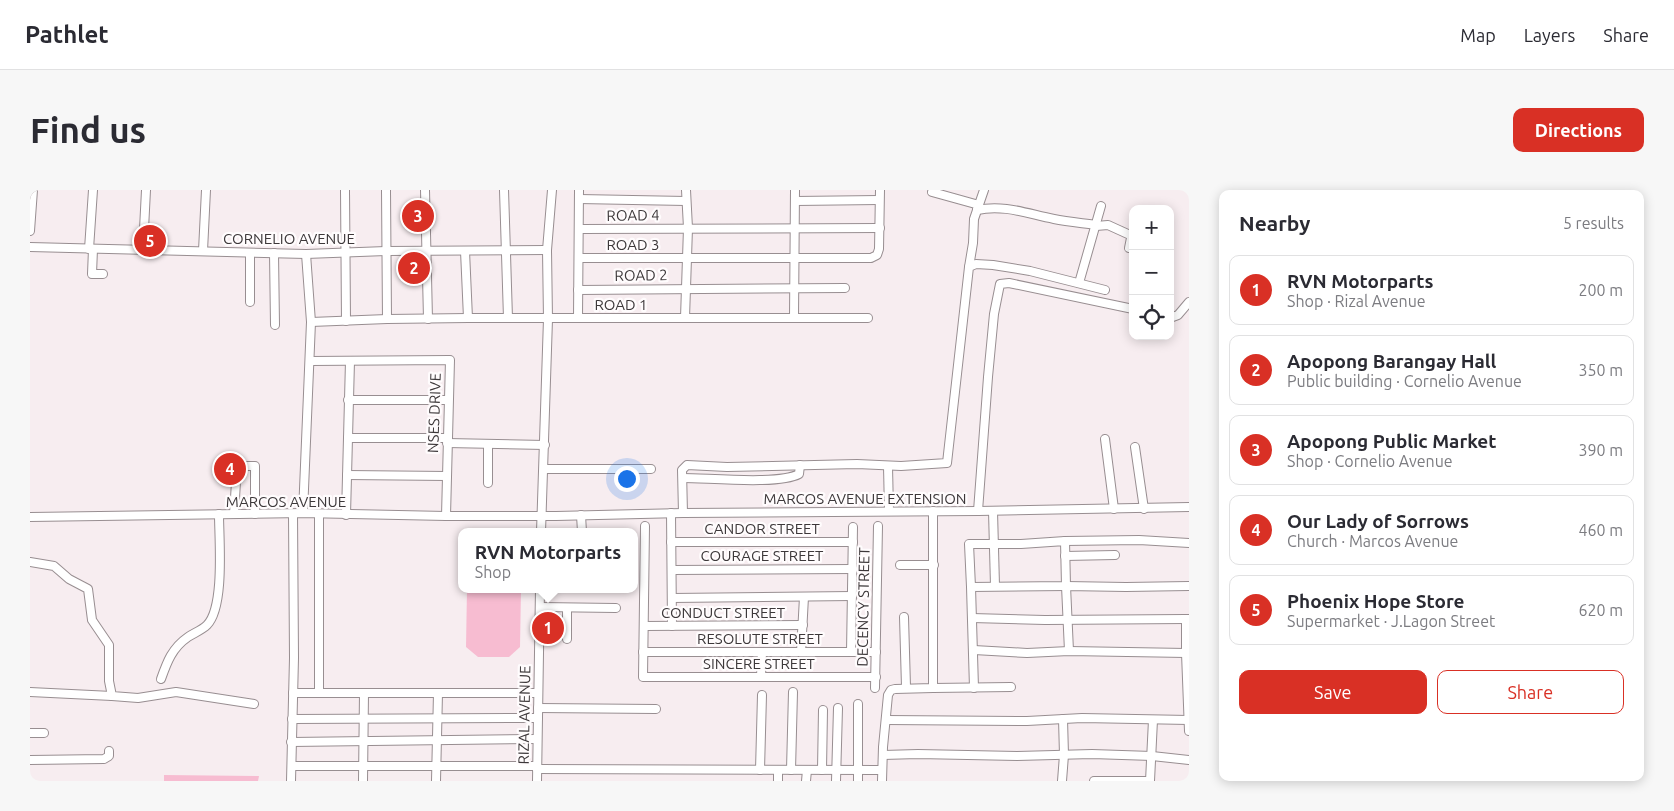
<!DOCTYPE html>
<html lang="en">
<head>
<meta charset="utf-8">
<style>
  :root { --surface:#fff; --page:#f7f7f7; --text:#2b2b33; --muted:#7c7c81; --line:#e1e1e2; --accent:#d93025 }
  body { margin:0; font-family:Ubuntu,sans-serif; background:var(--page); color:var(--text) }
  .controls { position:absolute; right:15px; top:15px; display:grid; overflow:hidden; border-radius:10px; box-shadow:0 2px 12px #0003 }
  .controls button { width:45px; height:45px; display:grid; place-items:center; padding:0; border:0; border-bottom:1px solid var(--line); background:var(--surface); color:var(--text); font:25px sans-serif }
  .you { position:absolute; left:596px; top:288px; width:18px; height:18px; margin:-12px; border:4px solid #fff; border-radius:50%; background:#1a73e8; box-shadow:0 0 0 8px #1a73e833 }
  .badge { display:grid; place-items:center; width:32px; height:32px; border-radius:50%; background:var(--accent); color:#fff; font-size:16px; font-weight:700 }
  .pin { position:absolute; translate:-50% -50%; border:2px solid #fff; box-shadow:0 1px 5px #0006 }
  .popup { position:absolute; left:428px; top:338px; width:180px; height:65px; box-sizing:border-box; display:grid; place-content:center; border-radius:10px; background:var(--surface); filter:drop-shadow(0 1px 4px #0005); font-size:16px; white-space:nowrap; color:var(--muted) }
  .popup b { font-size:19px; color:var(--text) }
  .popup::after { content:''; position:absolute; left:50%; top:100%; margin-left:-10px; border:10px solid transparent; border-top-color:var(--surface) }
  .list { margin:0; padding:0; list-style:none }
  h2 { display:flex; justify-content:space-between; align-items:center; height:65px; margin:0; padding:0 20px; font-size:21px }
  h2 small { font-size:16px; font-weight:400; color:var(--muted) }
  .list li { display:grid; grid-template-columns:32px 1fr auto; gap:15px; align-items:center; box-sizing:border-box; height:70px; margin:0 10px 10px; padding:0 10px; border:1px solid var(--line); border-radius:10px }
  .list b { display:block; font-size:19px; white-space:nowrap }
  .list p { margin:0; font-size:16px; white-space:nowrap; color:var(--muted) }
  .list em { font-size:16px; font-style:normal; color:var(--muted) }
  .actions { display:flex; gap:10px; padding:15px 20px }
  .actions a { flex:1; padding:11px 0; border:1px solid var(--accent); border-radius:10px; text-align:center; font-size:18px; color:var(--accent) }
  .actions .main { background:var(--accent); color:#fff }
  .icon { flex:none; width:28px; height:28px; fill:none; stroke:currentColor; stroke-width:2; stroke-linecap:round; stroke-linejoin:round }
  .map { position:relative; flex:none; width:1159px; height:591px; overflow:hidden; border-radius:10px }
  header { display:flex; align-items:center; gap:30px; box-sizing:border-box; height:70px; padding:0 25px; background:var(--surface); border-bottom:1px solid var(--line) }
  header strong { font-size:24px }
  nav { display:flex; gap:28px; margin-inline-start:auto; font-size:18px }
  .intro { display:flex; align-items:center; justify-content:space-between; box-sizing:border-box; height:120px; padding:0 30px }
  h1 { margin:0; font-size:35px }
  .button { padding:12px 22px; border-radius:10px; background:var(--accent); color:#fff; font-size:18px; font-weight:700 }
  main { display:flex; gap:30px; padding:0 30px }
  aside { flex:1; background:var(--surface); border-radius:10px; box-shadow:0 2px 12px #0003 }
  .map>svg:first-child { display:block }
  .green { fill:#f7bcd1 }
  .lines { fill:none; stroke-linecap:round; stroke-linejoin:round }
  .minor-casing { stroke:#988e91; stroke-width:10 }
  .minor { stroke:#fff; stroke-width:8 }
  .labels { text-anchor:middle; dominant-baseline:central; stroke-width:4.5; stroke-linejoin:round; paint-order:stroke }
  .street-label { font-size:15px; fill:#3d383a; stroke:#fffcfd }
</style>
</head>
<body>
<header>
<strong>Pathlet</strong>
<nav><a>Map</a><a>Layers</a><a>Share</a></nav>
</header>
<div class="intro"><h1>Find us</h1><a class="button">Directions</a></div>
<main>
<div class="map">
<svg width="1159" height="591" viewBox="0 0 1159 591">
  <rect width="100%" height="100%" fill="#f7edf0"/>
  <g class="green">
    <polygon points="437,399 491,399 490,457 479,467 448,467 436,457"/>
    <polygon points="134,585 229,586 228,591 134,591"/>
  </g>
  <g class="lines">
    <defs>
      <g id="minor">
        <polyline points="315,0 316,131"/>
        <polyline points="356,0 357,129"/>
        <polyline points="395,0 398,129"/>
        <polyline points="474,0 478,128"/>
        <polyline points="902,2 949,15"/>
        <polyline points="549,9 656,11"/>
        <polyline points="765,11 849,10"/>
        <path d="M947 20C974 14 998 24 1024 29 1038 32 1053 33 1067 35"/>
        <polyline points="1066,36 1078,35 1100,45 1101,48 1099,58"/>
        <polyline points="549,39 850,38"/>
        <polyline points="0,41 3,0"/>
        <polyline points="0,57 276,64 356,61 517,60"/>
        <polyline points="59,59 63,0"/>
        <polyline points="63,59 62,84 73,84"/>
        <polyline points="113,59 116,0"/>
        <polyline points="173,61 176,0"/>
        <polyline points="435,61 438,128"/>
        <polyline points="244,63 245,135"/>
        <polyline points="549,68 841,68 847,65 849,59 850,0"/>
        <polyline points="939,77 943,53 944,29 954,0"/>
        <polyline points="1049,93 1071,16"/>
        <polyline points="548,100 815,98"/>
        <polyline points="220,112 220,63"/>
        <polyline points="548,128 549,0"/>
        <polyline points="655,128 658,38 656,0"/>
        <polyline points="764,128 765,0"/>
        <polyline points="1140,128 1148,125 1159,112"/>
        <polyline points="281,132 357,129 438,128 838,128"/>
        <polyline points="280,171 420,170 416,326"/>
        <polyline points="318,210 418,210"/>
        <polyline points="318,248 417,248"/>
        <polyline points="1075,249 1084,319"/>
        <polyline points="417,253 515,255"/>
        <polyline points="1105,257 1114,319"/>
        <polyline points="858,276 859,321"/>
        <polyline points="514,279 621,279"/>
        <polyline points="317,285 417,286"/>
        <path d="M653 288C679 288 749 295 769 284L770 275"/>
        <polyline points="458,293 458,254"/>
        <polyline points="948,321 958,187 964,124 970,94 979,93 1103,119"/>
        <polyline points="963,321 965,396"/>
        <polyline points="273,323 281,132 276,64"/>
        <polyline points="641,323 642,436"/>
        <polyline points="653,323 652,280 657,275 697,277 827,274 871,276 917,273 939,77 946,74 963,75 1000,81 1075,100"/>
        <polyline points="204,324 207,276 225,276 225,324"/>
        <polyline points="316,325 320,171"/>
        <polyline points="551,325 552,342"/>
        <polyline points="0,327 273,323 416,326 526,326 653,323 948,321 1159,317"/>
        <polyline points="615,336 613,487 846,487"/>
        <polyline points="511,342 518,129 517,60 522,0"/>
        <polyline points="1035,351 1109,350 1159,353"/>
        <polyline points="641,352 823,352"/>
        <polyline points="1035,366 1085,365"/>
        <polyline points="0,372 24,376 39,389 58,399 62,430 79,455 79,491 82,506 108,508 146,502 224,514"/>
        <polyline points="870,375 904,375"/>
        <polyline points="642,380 823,379"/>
        <polyline points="941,397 939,354 991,354 1035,351 1036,396 941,397 944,498"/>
        <polyline points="642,408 822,406"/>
        <polyline points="510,417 586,418"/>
        <polyline points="537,418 537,449"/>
        <polyline points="874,427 876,497"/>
        <polyline points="942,428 1015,430 1156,429"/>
        <polyline points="614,436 773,435"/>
        <polyline points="944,460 997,463 1039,461 1156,463 1156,429 1159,429"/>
        <polyline points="1039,461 1036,396 1096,397 1159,396"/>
        <polyline points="613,462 846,462"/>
        <polyline points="771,462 774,407"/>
        <polyline points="821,462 823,337"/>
        <polyline points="1156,463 1159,541"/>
        <polyline points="731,487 732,462"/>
        <path d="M131 489C137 472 142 458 158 447 164 443 172 440 177 435 195 417 189 349 189 324"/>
        <polyline points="845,498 848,336"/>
        <polyline points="903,498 981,497"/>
        <polyline points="0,502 82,506"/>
        <polyline points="263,503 508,503"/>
        <polyline points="289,503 289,324"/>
        <polyline points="828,514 828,591"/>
        <polyline points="508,518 626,519"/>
        <polyline points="262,529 508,528"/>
        <polyline points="856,530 997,531 1052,528 1159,530"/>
        <polyline points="0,543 14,543"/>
        <polyline points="261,552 507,549"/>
        <polyline points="853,565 888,564 987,566 1062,564 1122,566 1159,570"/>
        <polyline points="0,570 74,569 79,566 79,561"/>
        <polyline points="262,576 507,576"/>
        <polyline points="507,579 852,580"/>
        <polyline points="730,580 732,505"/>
        <polyline points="761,580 763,502"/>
        <polyline points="792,580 793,520"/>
        <polyline points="261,591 264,468 263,324"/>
        <polyline points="333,591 334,503"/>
        <polyline points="406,591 408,503"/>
        <polyline points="507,591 510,399"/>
        <polyline points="748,591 748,581"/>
        <polyline points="776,591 777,580"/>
        <polyline points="806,591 808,518"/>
        <polyline points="852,591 853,557 858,505 861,500 865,499 903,498 903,321"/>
        <polyline points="1032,591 1034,565 1033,529"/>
        <polyline points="1064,591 1120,591"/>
        <polyline points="1120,591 1123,530"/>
      </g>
    </defs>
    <use href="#minor" class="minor-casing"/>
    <use href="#minor" class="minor"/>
  </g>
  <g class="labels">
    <g class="street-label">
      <text transform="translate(603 25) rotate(-1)">ROAD 4</text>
      <text x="259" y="48">CORNELIO AVENUE</text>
      <text x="603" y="54">ROAD 3</text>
      <text transform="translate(611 85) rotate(-1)">ROAD 2</text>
      <text x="591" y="114">ROAD 1</text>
      <text transform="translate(404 223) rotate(-88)">NSES DRIVE</text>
      <text x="835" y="308">MARCOS AVENUE EXTENSION</text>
      <text x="256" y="311">MARCOS AVENUE</text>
      <text x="732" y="338">CANDOR STREET</text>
      <text x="732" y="365">COURAGE STREET</text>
      <text transform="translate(833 417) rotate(-89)">DECENCY STREET</text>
      <text x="693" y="422">CONDUCT STREET</text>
      <text x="730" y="448">RESOLUTE STREET</text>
      <text x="729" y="473">SINCERE STREET</text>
      <text transform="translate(494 525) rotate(-89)">RIZAL AVENUE</text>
    </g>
  </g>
</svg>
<div class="controls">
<button>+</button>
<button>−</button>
<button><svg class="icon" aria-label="locate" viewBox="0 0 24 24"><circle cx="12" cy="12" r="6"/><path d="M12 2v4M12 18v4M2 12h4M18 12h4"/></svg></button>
</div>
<div class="you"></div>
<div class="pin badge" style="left:518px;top:438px">1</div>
<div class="popup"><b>RVN Motorparts</b>Shop</div>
<div class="pin badge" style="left:384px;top:78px">2</div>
<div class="pin badge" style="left:388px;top:26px">3</div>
<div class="pin badge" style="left:200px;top:279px">4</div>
<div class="pin badge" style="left:120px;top:51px">5</div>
</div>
<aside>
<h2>Nearby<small>5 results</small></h2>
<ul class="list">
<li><span class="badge">1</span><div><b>RVN Motorparts</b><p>Shop · Rizal Avenue</p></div><em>200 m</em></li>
<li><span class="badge">2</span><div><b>Apopong Barangay Hall</b><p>Public building · Cornelio Avenue</p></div><em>350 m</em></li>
<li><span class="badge">3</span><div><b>Apopong Public Market</b><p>Shop · Cornelio Avenue</p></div><em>390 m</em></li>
<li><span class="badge">4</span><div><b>Our Lady of Sorrows</b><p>Church · Marcos Avenue</p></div><em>460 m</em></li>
<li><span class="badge">5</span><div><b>Phoenix Hope Store</b><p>Supermarket · J.Lagon Street</p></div><em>620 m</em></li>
</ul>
<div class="actions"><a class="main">Save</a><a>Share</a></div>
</aside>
</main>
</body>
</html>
